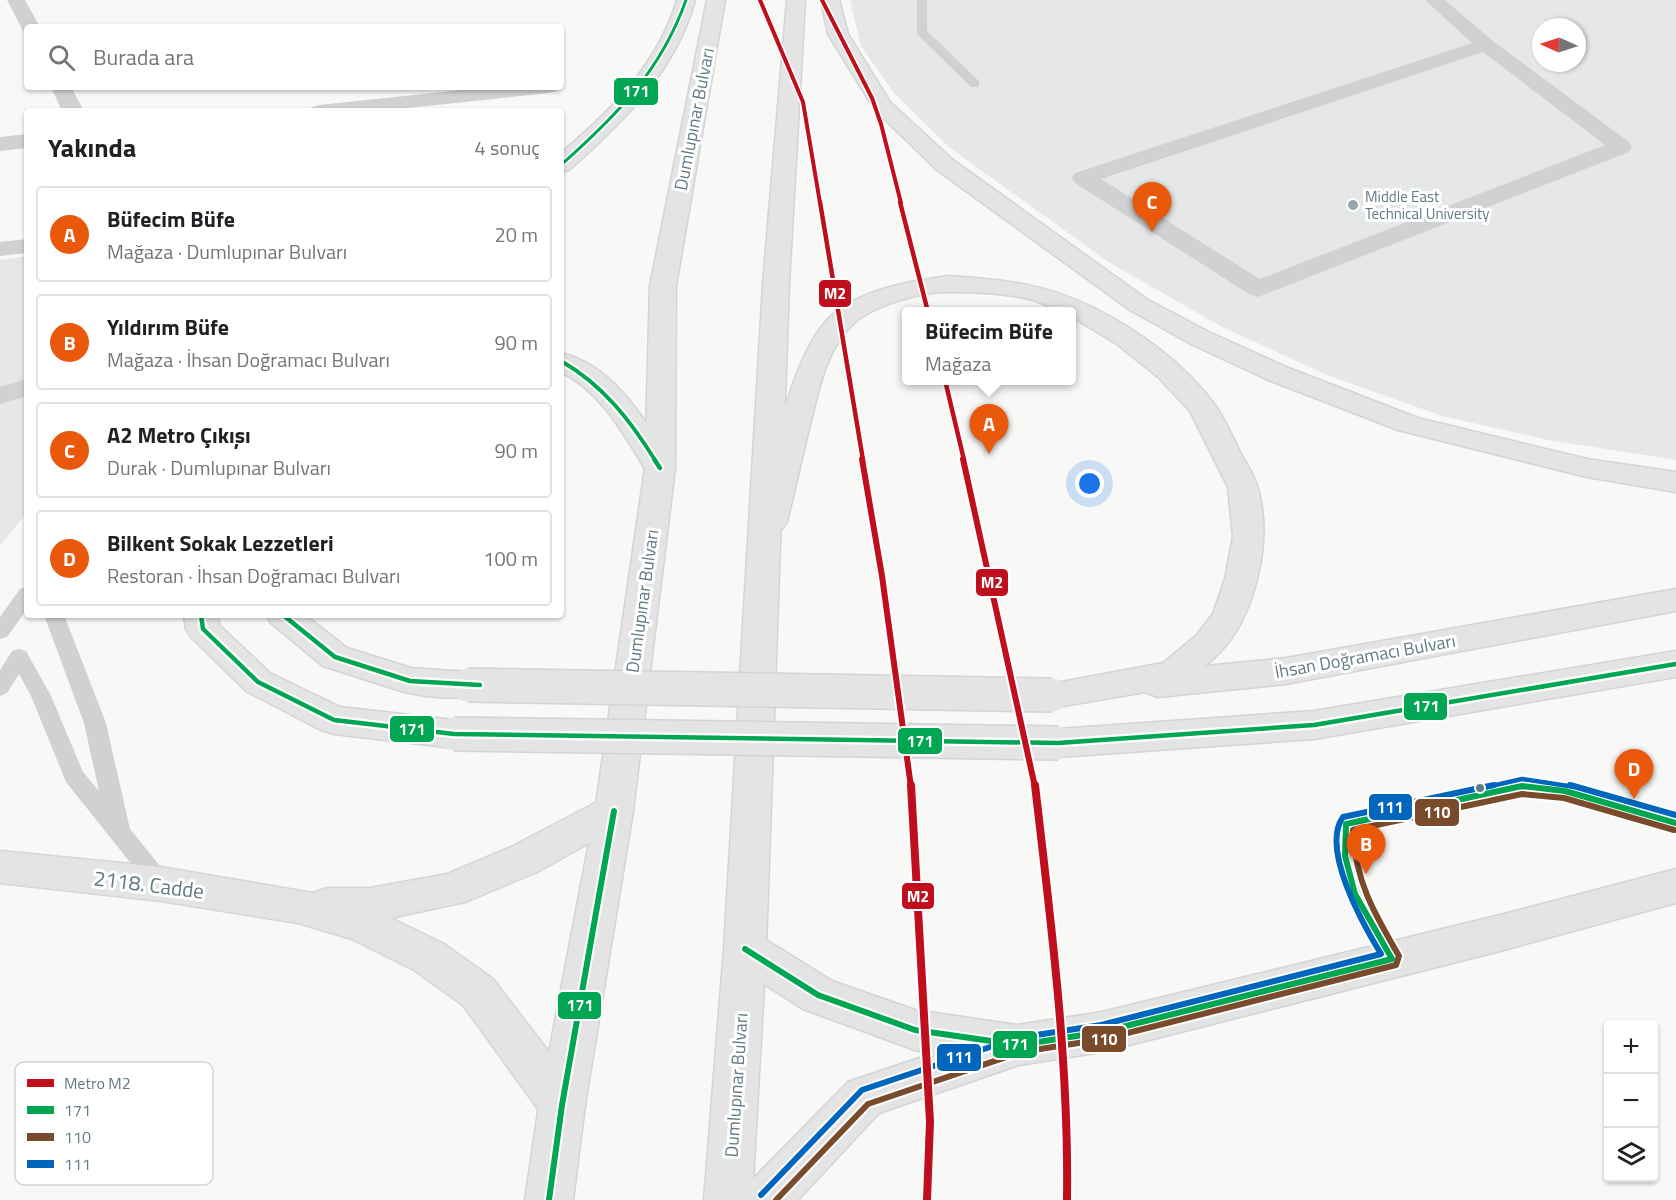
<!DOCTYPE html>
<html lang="tr">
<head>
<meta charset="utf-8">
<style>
  :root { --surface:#fff; --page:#f2f2f2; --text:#202124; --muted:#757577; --line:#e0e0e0; --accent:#ea580c }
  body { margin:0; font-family:"Titillium Web",sans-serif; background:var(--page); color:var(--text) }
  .controls { position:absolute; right:18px; bottom:18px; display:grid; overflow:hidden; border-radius:6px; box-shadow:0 2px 4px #0004 }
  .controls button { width:54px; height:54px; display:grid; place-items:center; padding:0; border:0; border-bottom:2px solid var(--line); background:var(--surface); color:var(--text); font:30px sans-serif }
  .compass { position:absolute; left:1532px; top:18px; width:54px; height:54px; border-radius:50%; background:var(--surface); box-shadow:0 2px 4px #0004; rotate:273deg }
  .you { position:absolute; left:1090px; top:484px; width:21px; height:21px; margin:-15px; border:4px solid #fff; border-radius:50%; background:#1a73e8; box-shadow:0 0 0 9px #1a73e833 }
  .badge { display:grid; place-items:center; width:39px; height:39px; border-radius:50%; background:var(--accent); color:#fff; font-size:20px; font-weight:700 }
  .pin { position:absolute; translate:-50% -50px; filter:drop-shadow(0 2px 3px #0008) }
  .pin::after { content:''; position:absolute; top:32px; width:21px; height:18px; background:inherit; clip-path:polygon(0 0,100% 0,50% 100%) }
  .popup { position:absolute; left:902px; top:307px; width:174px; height:78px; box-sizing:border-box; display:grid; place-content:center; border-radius:6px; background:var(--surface); filter:drop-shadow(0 2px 4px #0005); font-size:20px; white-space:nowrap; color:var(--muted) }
  .popup b { font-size:22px; color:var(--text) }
  .popup::after { content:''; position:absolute; left:50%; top:100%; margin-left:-12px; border:12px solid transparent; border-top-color:var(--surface) }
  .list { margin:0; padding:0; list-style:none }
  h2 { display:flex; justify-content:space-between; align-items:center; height:78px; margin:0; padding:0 24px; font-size:26px }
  h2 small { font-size:20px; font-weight:400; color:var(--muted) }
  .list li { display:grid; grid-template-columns:39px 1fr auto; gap:18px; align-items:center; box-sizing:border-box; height:96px; margin:0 12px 12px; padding:0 12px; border:2px solid var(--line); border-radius:6px }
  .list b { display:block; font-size:22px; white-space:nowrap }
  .list p { margin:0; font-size:20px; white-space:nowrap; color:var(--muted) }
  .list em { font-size:20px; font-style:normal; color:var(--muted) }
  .icon { flex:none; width:33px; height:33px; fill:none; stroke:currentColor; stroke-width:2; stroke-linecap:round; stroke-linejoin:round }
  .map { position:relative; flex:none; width:1676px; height:1200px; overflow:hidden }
  .search { position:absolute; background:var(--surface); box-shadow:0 2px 4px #0004; left:24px; top:24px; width:540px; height:66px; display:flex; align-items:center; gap:15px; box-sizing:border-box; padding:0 21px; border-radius:6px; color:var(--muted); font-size:22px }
  .panel { position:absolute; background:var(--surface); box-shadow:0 2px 4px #0004; left:24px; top:108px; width:540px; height:510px; border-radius:6px }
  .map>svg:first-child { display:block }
  .built { fill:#e6e8e8; fill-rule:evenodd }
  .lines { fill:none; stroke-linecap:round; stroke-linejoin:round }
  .secondary-casing { stroke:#d5d6d6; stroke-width:3 }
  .primary-casing { stroke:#d3d5d5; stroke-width:3 }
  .highway-casing { stroke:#d4d5d5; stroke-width:3 }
  .lane { fill:#d0d1d2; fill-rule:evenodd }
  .street { fill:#d0d1d2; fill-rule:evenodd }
  .secondary { fill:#e3e4e3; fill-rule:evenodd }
  .primary { fill:#e3e4e3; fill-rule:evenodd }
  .highway { fill:#e3e4e3; fill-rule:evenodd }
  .primary-bridge-casing { stroke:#d3d5d5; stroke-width:36; stroke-linecap:butt }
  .primary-bridge { stroke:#e3e4e3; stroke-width:33 }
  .bus-1-far3-casing { stroke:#fff; stroke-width:6 }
  .bus-1-far2-casing { stroke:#fff; stroke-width:8 }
  .bus-1-far1-casing { stroke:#fff; stroke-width:9 }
  .bus-1-casing { stroke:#fff; stroke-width:10 }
  .bus-2-casing { stroke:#fff; stroke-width:10 }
  .bus-3-far1-casing { stroke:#fff; stroke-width:9 }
  .bus-3-casing { stroke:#fff; stroke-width:10 }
  .bus-1-far3 { stroke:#00a651; stroke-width:3 }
  .bus-1-far2 { stroke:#00a651; stroke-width:4 }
  .bus-1-far1 { stroke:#00a651; stroke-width:4.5 }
  .bus-1 { stroke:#00a651; stroke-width:6 }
  .bus-2 { stroke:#7a4b2a; stroke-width:6 }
  .bus-3-far1 { stroke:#0065bd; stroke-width:4.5 }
  .bus-3 { stroke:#0065bd; stroke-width:6 }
  .metro-1-far3-casing { stroke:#fff; stroke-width:7 }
  .metro-1-far2-casing { stroke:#fff; stroke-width:8 }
  .metro-1-far1-casing { stroke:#fff; stroke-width:10 }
  .metro-1-casing { stroke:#fff; stroke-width:12 }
  .metro-1-far3 { stroke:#bf0e1c; stroke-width:4 }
  .metro-1-far2 { stroke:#bf0e1c; stroke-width:4.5 }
  .metro-1-far1 { stroke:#bf0e1c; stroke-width:6 }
  .metro-1 { stroke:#bf0e1c; stroke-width:8 }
  .poi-dot { fill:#96a6ac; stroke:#fff; stroke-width:2 }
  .bus-dot { fill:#617a84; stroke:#fff; stroke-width:2 }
  .labels { text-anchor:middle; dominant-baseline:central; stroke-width:6; stroke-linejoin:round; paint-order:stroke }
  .far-poi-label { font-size:15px; fill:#617a84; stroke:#fff; text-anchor:start }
  .street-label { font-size:18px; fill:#617a84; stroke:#fff }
  .near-street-label { font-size:21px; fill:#617a84; stroke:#fff }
  .key { fill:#fff; stroke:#d0d7da; stroke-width:1.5 }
  .key-label { font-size:16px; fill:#617a84 }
  .line-badge { stroke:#fff; stroke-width:2 }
  .badge-label { font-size:16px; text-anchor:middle; font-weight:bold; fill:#fff }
</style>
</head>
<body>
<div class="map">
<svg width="1676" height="1200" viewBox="0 0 1676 1200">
  <rect width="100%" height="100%" fill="#f8f8f7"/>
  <g class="built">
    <path d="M850 0H1676V460L1548 440 1442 416 1327 375 1222 327 1110 263 950 148 894 93 861 46ZM1541 27H1577V63H1541Z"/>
    <polygon points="27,256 27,512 0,546 0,260"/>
  </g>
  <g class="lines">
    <defs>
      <polygon id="secondary" points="614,796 627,800 633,811 627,822 539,871 465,902 391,918 444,944 493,979 578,1090 585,1105 578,1120 562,1127 546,1120 463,1005 414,970 352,939 298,923 161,901 0,883 0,851 161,867 313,893 327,888 370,888 447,874 511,847 601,800"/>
      <g id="primary">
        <path d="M677 0H695C676 71 622 123 569 170L561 172V153C611 111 658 64 677 0Z"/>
        <polygon points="821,0 839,0 848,34 890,102 953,160 1148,300 1209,332 1286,367 1418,418 1587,459 1676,472 1676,492 1587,477 1398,430 1266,379 1191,344 1130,310 937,170 875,110 828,34"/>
        <path d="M949 276C1005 280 1043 283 1094 308 1138 330 1185 364 1214 404 1225 418 1232 436 1240 452 1246 463 1255 476 1258 489 1267 521 1264 555 1255 587 1244 622 1233 643 1205 666L1286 658 1676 589V611L1286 684 1158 697 1145 692 1052 708 1040 704 1034 695 1040 686 1163 663 1196 636 1213 614 1225 579 1233 536 1228 487 1190 411 1158 377 1117 344 1072 317V312C1056 312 1047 304 1033 300 1007 293 977 292 951 292 923 291 873 305 853 324 823 353 818 396 808 433 801 463 794 492 787 522L782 529 771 532 760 529 755 522C770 469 792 343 837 311 869 288 911 281 949 276Z"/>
        <path d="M561 353C616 366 647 424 675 468L671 475 660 477 649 475C625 437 603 393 561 372Z"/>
        <polygon points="184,615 218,615 219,625 270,673 340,707 454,720 467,724 472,734 467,744 454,748 334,734 321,730 246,691 191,637 186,629"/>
        <path d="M266 615H305L347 648 411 668 468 672 480 676 486 685 480 694C457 701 421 697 398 690L323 666 271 623Z"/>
        <polygon points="1676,651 1676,677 1314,739 1058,757 1045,753 1040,743 1045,733 1058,729 1314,711"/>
        <polygon points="1676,869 1676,903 1504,950 1102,1052 1019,1065 879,1113 798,1200 742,1200 749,1183 848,1082 934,1053 915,1050 803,1009 730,962 724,949 730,936 745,931 760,936 832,981 915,1010 1017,1025 1102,1012 1504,914"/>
      </g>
      <g id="highway">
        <polygon points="707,0 725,0 676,286 675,468 633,811 585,1105 573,1200 525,1200 539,1105 595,811 645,468 650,286"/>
        <polygon points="787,0 805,0 789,284 766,949 752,1200 704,1200 724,949 763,284"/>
      </g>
    </defs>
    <use href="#secondary" class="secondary-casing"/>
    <use href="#primary" class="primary-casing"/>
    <use href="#highway" class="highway-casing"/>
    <g class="lane">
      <polygon points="917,0 927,0 927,31 979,81 979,87 971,87 917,34"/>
      <polygon points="27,587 27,609 7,637 0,639 0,617 20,589"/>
      <polygon points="44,615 64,615 106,723 130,829 169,877 173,884 169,891 161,894 153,891 66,782 31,696 19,674 7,693 0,696 0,670 12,651 19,649 26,651 51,696 83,772 99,791 84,723"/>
      <path d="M1522 777 1565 782 1676 814V832L1565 800 1522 795 1357 831C1356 891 1381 909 1404 959L1401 967 1392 970 1383 967C1363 930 1316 860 1338 817Z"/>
    </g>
    <g class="street">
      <polygon points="7,0 25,0 40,27 27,27 27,32 23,31"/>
      <path d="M1425 0H1445L1493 41 1629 142 1632 147 1629 152 1258 297 1249 294 1075 183 1072 178 1075 173 1472 43ZM1483 52 1605 145 1260 279 1101 179Z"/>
      <polygon points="51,87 71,87 84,111 62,111"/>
      <polygon points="490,87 559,87 556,91 549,93 379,111 308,111 312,107 319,105"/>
      <polygon points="27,134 27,148 0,151 0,137"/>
      <polygon points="27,239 27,253 0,256 0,242"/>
      <polygon points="27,379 27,396 0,404 0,387"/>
    </g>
    <use href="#secondary" class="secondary"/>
    <use href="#primary" class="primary"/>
    <use href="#highway" class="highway"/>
    <defs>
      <g id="primary-bridge">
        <polyline points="468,685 1052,695"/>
        <polyline points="454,734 1058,743"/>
      </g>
    </defs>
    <use href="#primary-bridge" class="primary-bridge-casing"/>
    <use href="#primary-bridge" class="primary-bridge"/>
    <defs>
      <path id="bus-1-far3" d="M561 165C616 116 661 71 686 0"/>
      <path id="bus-1-far2" d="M561 361C603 385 630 420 655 460"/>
      <g id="bus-1-far1">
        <polyline points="654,459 660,468"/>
        <polyline points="201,615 203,629 258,682 334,720 454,734 1058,743 1314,725 1676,664"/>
        <polyline points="283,615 335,657 410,681 480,685"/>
        <polyline points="1520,787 1526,787"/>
      </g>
      <g id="bus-1">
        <polyline points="745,949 818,995 915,1030 1019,1045 1102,1032 1392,959 1355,894 1345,856 1346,824 1522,786 1565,791 1676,823"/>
        <polyline points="549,1200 562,1105 614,811"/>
      </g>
      <path id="bus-2" d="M776 1200 868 1104 1021 1052 1104 1039 1396 965 1399 956C1374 913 1355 881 1353 830L1522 794 1564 798 1674 830"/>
      <polyline id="bus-3-far1" points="1487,787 1522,779 1575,787"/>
      <g id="bus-3">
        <polyline points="1570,785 1676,815"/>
        <path d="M761 1195 862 1090 1017 1038 1101 1025 1381 954C1364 926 1320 849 1343 817L1494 785"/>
      </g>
    </defs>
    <use href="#bus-1-far3" class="bus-1-far3-casing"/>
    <use href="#bus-1-far2" class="bus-1-far2-casing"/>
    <use href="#bus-1-far1" class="bus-1-far1-casing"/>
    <use href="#bus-1" class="bus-1-casing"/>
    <use href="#bus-2" class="bus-2-casing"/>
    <use href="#bus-3-far1" class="bus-3-far1-casing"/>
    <use href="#bus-3" class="bus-3-casing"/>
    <use href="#bus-1-far3" class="bus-1-far3"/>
    <use href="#bus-1-far2" class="bus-1-far2"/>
    <use href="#bus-1-far1" class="bus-1-far1"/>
    <use href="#bus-1" class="bus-1"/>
    <use href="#bus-2" class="bus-2"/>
    <use href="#bus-3-far1" class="bus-3-far1"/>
    <use href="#bus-3" class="bus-3"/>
    <defs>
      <g id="metro-1-far3">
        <polyline points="760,0 803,102 820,203"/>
        <polyline points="822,0 872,98 881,124 901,203"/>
      </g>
      <g id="metro-1-far2">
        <polyline points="820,202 863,460"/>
        <polyline points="900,202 928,312"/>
        <polyline points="945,380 964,460"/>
      </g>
      <g id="metro-1-far1">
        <polyline points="862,459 882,576 911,787"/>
        <polyline points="963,459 1035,787"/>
      </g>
      <g id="metro-1">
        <polyline points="911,785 930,1122 927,1200"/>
        <path d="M1035 785C1051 923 1069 1061 1067 1200"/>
      </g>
    </defs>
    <use href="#metro-1-far3" class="metro-1-far3-casing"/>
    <use href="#metro-1-far2" class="metro-1-far2-casing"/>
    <use href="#metro-1-far1" class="metro-1-far1-casing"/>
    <use href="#metro-1" class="metro-1-casing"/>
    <use href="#metro-1-far3" class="metro-1-far3"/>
    <use href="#metro-1-far2" class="metro-1-far2"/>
    <use href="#metro-1-far1" class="metro-1-far1"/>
    <use href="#metro-1" class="metro-1"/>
  </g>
  <circle class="poi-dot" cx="1353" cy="205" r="6"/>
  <circle class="bus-dot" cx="1480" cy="788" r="5"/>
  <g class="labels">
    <g class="far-poi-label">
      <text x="1365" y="196">Middle East<tspan x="1365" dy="17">Technical University</tspan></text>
    </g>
    <g class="street-label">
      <text transform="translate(694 119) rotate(-79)">Dumlupınar Bulvarı</text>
      <text transform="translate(642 601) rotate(-82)">Dumlupınar Bulvarı</text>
      <text transform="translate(1365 656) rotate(-10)">İhsan Doğramacı Bulvarı</text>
      <text transform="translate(736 1085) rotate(-86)">Dumlupınar Bulvarı</text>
    </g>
    <g class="near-street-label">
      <text transform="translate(149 884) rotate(7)">2118. Cadde</text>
    </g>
  </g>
  <rect x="15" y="1062" width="198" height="123" rx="9" class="key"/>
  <rect x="27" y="1079" width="27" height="8" fill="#bf0e1c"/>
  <rect x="27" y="1106" width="27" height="8" fill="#00a651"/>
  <rect x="27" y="1133" width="27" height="8" fill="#7a4b2a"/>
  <rect x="27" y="1160" width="27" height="8" fill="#0065bd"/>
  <g class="key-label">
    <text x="64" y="1089">Metro M2</text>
    <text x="64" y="1116">171</text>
    <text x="64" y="1143">110</text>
    <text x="64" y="1170">111</text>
  </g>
  <g class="line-badge">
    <rect x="613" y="77" width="46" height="29" rx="6" fill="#00a651"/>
    <rect x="818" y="279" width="34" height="29" rx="6" fill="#bf0e1c"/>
    <rect x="975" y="568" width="34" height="29" rx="6" fill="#bf0e1c"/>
    <rect x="1403" y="692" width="45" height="29" rx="6" fill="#00a651"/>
    <rect x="389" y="715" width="46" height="28" rx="6" fill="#00a651"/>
    <rect x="897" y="727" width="46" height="28" rx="6" fill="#00a651"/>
    <rect x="1368" y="793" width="45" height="28" rx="6" fill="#0065bd"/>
    <rect x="1414" y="798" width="46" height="29" rx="6" fill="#7a4b2a"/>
    <rect x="901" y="882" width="34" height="28" rx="6" fill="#bf0e1c"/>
    <rect x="557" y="991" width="45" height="29" rx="6" fill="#00a651"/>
    <rect x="1081" y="1025" width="46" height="28" rx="6" fill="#7a4b2a"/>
    <rect x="992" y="1030" width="46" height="29" rx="6" fill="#00a651"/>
    <rect x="936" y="1043" width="46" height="29" rx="6" fill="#0065bd"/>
  </g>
  <g class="badge-label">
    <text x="636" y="97">171</text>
    <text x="835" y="299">M2</text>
    <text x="992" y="588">M2</text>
    <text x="1426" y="712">171</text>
    <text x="412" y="735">171</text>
    <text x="920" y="747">171</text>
    <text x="1390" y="813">111</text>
    <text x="1437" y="818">110</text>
    <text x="918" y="902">M2</text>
    <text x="580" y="1011">171</text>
    <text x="1104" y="1045">110</text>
    <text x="1015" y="1050">171</text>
    <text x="959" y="1063">111</text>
  </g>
</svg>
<div class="controls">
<button>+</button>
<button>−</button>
<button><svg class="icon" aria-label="layers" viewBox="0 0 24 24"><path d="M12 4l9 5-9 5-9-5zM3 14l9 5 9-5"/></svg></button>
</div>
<svg class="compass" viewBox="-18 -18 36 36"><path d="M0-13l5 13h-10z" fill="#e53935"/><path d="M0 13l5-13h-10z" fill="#757577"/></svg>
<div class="you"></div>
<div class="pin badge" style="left:989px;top:454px">A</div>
<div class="popup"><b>Büfecim Büfe</b>Mağaza</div>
<div class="pin badge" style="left:1366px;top:874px">B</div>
<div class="pin badge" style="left:1152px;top:232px">C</div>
<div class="pin badge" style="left:1634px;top:799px">D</div>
<div class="search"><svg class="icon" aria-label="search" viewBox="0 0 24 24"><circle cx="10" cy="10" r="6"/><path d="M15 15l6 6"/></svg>Burada ara</div>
<section class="panel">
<h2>Yakında<small>4 sonuç</small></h2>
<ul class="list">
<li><span class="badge">A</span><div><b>Büfecim Büfe</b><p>Mağaza · Dumlupınar Bulvarı</p></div><em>20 m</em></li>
<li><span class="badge">B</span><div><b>Yıldırım Büfe</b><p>Mağaza · İhsan Doğramacı Bulvarı</p></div><em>90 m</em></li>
<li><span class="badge">C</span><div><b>A2 Metro Çıkışı</b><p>Durak · Dumlupınar Bulvarı</p></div><em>90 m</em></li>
<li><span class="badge">D</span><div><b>Bilkent Sokak Lezzetleri</b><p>Restoran · İhsan Doğramacı Bulvarı</p></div><em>100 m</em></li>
</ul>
</section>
</div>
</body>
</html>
